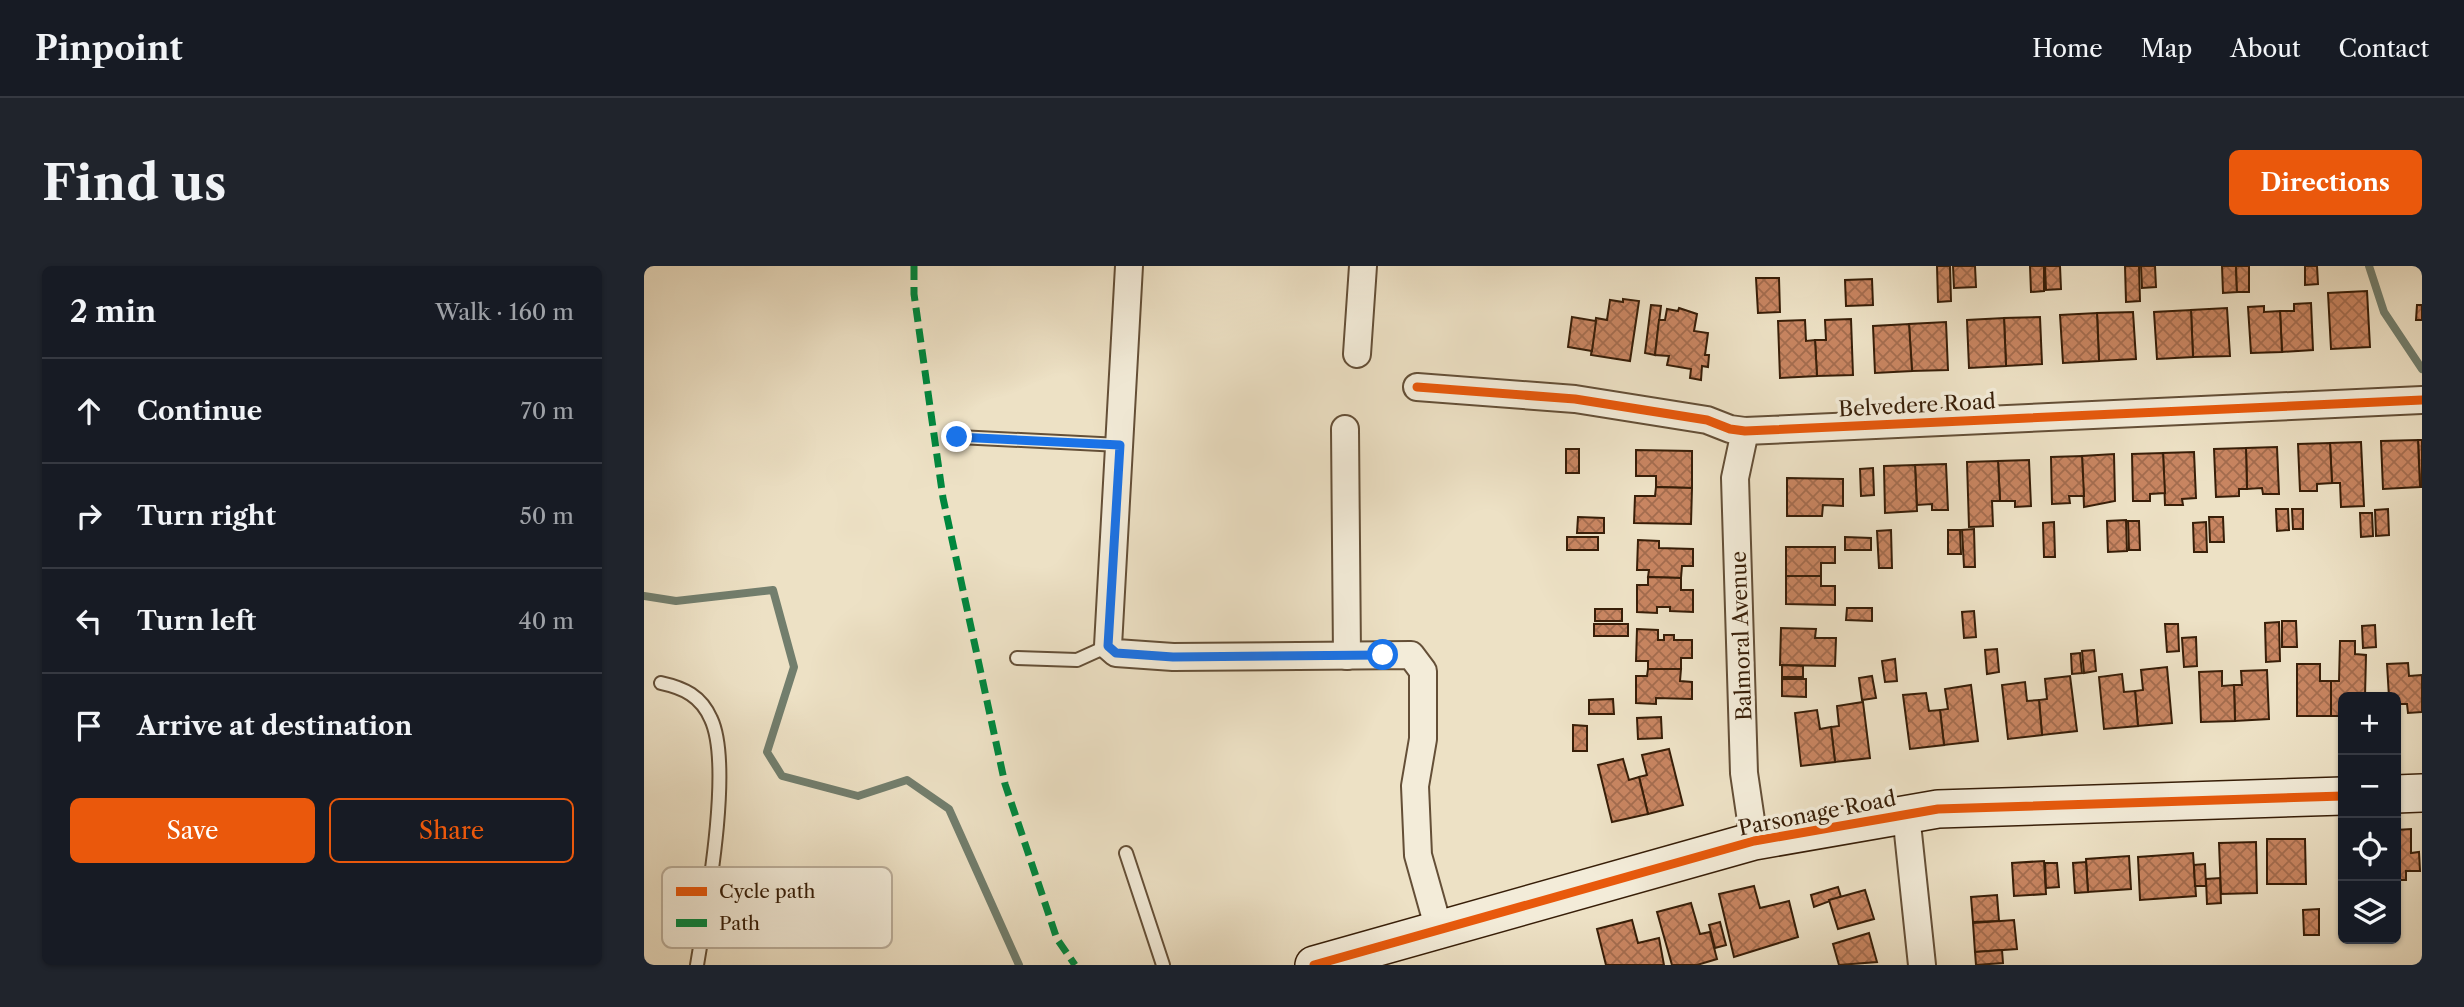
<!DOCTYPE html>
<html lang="en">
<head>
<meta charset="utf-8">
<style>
  :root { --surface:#171b24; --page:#20242c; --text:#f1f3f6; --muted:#9ea1a6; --line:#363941; --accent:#ea580c }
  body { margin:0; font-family:"Libre Caslon Text",serif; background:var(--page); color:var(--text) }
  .controls { position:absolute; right:21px; bottom:21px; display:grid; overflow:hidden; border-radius:10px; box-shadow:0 2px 5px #0004 }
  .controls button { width:63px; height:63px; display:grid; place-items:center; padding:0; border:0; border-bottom:2px solid var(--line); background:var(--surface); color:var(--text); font:35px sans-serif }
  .stop { position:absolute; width:21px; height:21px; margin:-16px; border:5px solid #1a73e8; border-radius:50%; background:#fff }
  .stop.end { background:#1a73e8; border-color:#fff; box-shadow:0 2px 7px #0008 }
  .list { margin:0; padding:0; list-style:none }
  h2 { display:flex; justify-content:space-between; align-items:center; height:91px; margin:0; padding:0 28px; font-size:30px }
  h2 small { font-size:23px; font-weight:400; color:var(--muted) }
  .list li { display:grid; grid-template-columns:46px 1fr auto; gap:21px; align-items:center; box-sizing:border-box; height:105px; padding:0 28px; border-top:2px solid var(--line) }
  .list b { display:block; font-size:26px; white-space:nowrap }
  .list em { font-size:23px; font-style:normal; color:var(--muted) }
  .actions { display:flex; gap:14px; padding:21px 28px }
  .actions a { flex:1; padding:16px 0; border:2px solid var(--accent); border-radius:10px; text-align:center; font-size:24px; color:var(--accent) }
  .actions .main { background:var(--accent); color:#fff }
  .icon { flex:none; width:38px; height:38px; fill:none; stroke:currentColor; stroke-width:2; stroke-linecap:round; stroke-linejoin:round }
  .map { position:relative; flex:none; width:1778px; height:699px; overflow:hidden; border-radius:10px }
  header { display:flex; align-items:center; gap:42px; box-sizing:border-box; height:98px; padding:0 35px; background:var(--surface); border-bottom:2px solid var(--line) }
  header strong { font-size:33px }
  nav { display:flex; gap:38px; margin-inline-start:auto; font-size:24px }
  .intro { display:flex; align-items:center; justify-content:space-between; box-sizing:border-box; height:168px; padding:0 42px }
  h1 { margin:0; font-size:49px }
  .button { padding:18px 32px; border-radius:10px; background:var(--accent); color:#fff; font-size:24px; font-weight:700 }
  main { display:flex; gap:42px; padding:0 42px }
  aside { flex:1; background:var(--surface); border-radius:10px; box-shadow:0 2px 5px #0004 }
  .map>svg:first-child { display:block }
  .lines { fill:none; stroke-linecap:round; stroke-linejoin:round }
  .stream { stroke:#727e6d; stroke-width:8 }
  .building { fill:url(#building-cross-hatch); stroke:#371e08; stroke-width:2 }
  .lane-casing { stroke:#644f37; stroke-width:16 }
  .street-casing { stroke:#644f37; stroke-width:30 }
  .secondary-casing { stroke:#371e08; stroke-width:40 }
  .lane { stroke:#f3ecd9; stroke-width:12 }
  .street { stroke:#f3ecd9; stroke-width:26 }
  .secondary { stroke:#f3ecd9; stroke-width:37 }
  .quiet { stroke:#00873e; stroke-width:7; stroke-dasharray:14 7; stroke-linecap:butt }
  .cycleway-casing { stroke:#f3ecd9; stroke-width:13 }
  .cycleway { stroke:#e8590c; stroke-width:9 }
  .route { stroke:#1a73e8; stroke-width:9 }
  .labels { text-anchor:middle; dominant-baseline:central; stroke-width:7; stroke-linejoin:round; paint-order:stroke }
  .street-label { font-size:21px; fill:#371e08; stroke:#f3ecd9 }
  .key { fill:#f3ecd9; stroke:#bbae9a; stroke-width:2 }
  .key-label { font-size:19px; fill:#371e08 }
</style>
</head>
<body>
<header>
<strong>Pinpoint</strong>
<nav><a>Home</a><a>Map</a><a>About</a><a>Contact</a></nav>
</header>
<div class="intro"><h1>Find us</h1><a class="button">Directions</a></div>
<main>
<aside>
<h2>2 min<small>Walk · 160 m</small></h2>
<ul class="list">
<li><svg class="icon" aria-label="ahead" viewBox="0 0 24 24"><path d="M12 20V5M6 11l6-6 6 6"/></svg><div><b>Continue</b></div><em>70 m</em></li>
<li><svg class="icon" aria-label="right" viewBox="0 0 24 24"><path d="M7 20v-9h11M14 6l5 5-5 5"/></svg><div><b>Turn right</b></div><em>50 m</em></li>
<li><svg class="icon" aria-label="left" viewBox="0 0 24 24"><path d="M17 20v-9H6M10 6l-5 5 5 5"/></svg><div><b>Turn left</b></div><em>40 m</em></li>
<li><svg class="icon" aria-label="arrive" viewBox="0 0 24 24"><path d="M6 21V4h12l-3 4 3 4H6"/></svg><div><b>Arrive at destination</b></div></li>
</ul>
<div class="actions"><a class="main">Save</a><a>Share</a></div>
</aside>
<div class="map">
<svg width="1778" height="699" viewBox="0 0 1778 699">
  <defs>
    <pattern id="building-cross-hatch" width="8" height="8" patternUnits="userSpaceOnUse" patternTransform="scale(1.75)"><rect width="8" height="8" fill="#c88561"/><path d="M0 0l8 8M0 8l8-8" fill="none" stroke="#a36c4e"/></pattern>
  </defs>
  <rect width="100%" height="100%" fill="#ede1c5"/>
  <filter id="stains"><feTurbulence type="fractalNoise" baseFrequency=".00286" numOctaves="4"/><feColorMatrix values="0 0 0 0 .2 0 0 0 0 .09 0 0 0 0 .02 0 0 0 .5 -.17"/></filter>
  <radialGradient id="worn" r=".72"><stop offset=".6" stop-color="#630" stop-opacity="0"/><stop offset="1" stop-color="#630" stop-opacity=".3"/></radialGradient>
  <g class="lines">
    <g class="stream">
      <polyline points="1725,0 1740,46 1778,103"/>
      <polyline points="0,330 32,335 129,324 150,401 123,486 138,510 214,530 263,514 305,543 375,699"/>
    </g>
  </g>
  <g class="building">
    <polygon points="1293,0 1306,0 1307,35 1294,36"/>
    <polygon points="1309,0 1331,0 1332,21 1310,22"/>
    <polygon points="1386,0 1400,0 1400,25 1387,26"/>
    <polygon points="1401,0 1416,0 1417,23 1402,24"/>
    <polygon points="1481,0 1495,0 1496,35 1482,36"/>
    <polygon points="1497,0 1511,0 1512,21 1498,22"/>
    <polygon points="1578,0 1592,0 1593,26 1579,27"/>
    <polygon points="1592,0 1605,0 1605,26 1593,26"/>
    <polygon points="1661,0 1673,0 1674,18 1661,19"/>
    <polygon points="1112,12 1135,12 1136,46 1114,47"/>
    <polygon points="1228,13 1229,39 1202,40 1201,14"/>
    <polygon points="1723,25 1726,81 1687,83 1684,27"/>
    <polygon points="979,33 995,35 986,95 947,89 952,52 963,54 966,34 979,36"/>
    <polygon points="1667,37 1669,84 1638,86 1636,45 1650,45 1650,38"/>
    <polygon points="1007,39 1017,40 1011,89 1001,87"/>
    <polygon points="1773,39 1778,39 1778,54 1772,54"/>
    <polygon points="1620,40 1620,46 1636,45 1638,86 1607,87 1604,41"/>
    <polygon points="1035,42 1053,48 1050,65 1064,67 1061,89 1065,89 1064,101 1058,100 1057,114 1046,112 1047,103 1023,99 1025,90 1011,89 1015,54 1021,54 1023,43 1034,45"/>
    <polygon points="1583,42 1586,90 1549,91 1547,44"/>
    <polygon points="1547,44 1549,91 1513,93 1510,46"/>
    <polygon points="1489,46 1492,93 1455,95 1453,47"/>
    <polygon points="1453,47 1455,95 1419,97 1416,49"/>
    <polygon points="928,51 952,55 948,85 924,81"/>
    <polygon points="1396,51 1398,98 1362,100 1360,52"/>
    <polygon points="1360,52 1362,100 1325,102 1323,54"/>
    <polygon points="1207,53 1209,109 1173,110 1171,74 1182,74 1181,54"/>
    <polygon points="1161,54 1162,75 1171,74 1173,110 1136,112 1134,55"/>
    <polygon points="1302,56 1304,104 1268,105 1265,58"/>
    <polygon points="1265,58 1268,105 1231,107 1229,60"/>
    <polygon points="1774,174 1778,174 1778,221 1776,221"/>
    <polygon points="1774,174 1776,221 1739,223 1737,175"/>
    <polygon points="1717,176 1720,240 1697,241 1696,217 1688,217 1686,177"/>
    <polygon points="1686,177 1688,217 1673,218 1673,225 1656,225 1654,178"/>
    <polygon points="1633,181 1635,228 1619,228 1618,222 1603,223 1602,182"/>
    <polygon points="1602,182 1603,223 1595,223 1595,230 1572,231 1570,183"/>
    <rect x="922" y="183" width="13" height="24"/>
    <polygon points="992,184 1048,185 1048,222 1012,221 1012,210 992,210"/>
    <polygon points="1550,186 1552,232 1538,233 1539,239 1521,239 1519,187"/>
    <polygon points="1519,187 1521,227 1506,228 1506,235 1489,235 1488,188"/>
    <polygon points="1470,188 1471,235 1440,241 1438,190"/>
    <polygon points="1438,190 1440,230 1425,230 1426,237 1408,238 1407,191"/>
    <polygon points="1385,194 1387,240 1371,241 1371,235 1356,235 1354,195"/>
    <polygon points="1354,195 1356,235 1348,235 1349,260 1325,261 1323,196"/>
    <polygon points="1302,198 1304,244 1288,244 1288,238 1273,239 1271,199"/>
    <polygon points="1271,199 1273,245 1241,247 1240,200"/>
    <polygon points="1229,202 1230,229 1217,230 1216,203"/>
    <polygon points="1143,212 1199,213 1199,240 1179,239 1178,250 1143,250"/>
    <polygon points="1012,221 1048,222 1047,258 990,257 991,230 1011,230"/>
    <polygon points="1632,243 1644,243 1645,264 1633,265"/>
    <polygon points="1648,243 1659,243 1659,263 1649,263"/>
    <polygon points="1744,243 1745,269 1732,270 1731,244"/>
    <polygon points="1716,247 1728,247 1729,270 1717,271"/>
    <polygon points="934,251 960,252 960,267 933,267"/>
    <polygon points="1565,251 1579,251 1580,276 1566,276"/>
    <polygon points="1482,254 1483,285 1464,286 1463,255"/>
    <polygon points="1484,255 1495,255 1496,284 1485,284"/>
    <polygon points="1410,256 1411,291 1400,291 1399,257"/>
    <polygon points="1562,256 1563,286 1550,286 1549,257"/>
    <polygon points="1330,263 1331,301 1320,301 1318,264"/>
    <polygon points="1247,264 1248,302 1235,302 1233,265"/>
    <polygon points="1304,264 1316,264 1317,288 1304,288"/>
    <rect x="923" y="271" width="31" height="13"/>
    <polygon points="1201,271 1227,272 1227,284 1201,284"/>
    <polygon points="994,274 1015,275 1015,282 1049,283 1049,300 1038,300 1037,312 1004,311 1005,304 993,304"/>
    <polygon points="1142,281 1191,281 1191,297 1177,297 1177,310 1142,310"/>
    <polygon points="1142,310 1177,310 1177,320 1191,320 1191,339 1142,338"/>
    <polygon points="1004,311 1037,312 1037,324 1049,324 1049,346 1026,345 1026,341 1013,341 1013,347 993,346 993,319 1004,319"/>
    <polygon points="1203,342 1228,342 1228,355 1202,354"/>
    <rect x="951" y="343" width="27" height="12"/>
    <polygon points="1330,345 1332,371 1320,372 1318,346"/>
    <polygon points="1638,355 1652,355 1653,381 1638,381"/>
    <polygon points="1635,356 1636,395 1622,396 1621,357"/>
    <rect x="950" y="358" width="34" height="12"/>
    <polygon points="1521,358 1534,358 1535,385 1523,386"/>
    <polygon points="1731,359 1732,381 1719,382 1718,360"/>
    <polygon points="1137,362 1172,363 1171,372 1192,372 1191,400 1136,399"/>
    <polygon points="993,363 1014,364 1014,374 1020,374 1020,369 1030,369 1030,374 1048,374 1048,392 1037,392 1037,403 1004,403 1004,395 992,395"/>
    <polygon points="1552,371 1553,400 1540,401 1538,372"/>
    <polygon points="1696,375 1711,375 1711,388 1722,389 1721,431 1699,431 1699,450 1687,450 1687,415 1695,415"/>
    <polygon points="1353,383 1355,406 1343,408 1341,384"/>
    <polygon points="1450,384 1452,405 1440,407 1438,385"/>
    <polygon points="1436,387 1438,407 1428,408 1427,388"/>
    <polygon points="1251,393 1253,415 1241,416 1238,395"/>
    <polygon points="1764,397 1765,410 1778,409 1778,446 1764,447 1763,438 1752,438 1752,431 1745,431 1743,398"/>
    <polygon points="1653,398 1676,398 1676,415 1687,415 1687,450 1653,450"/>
    <polygon points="1138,399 1159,400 1159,411 1138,411"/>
    <polygon points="1523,401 1528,457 1494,460 1491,425 1499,424 1497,404"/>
    <polygon points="1004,403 1037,403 1036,415 1048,416 1048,433 1012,432 1012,438 992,437 992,410 1003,410"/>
    <polygon points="1623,404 1625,453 1591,455 1590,419 1598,419 1597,405"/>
    <polygon points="1578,405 1578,420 1590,419 1591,455 1557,456 1555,406"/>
    <polygon points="1478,408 1480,426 1491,425 1494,460 1460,463 1455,411"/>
    <polygon points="1228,410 1232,432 1218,434 1215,412"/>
    <polygon points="1426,410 1433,465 1398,469 1395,434 1403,433 1401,413"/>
    <polygon points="1138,413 1162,413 1162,431 1138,430"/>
    <polygon points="1381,416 1383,435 1395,434 1398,469 1364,473 1358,419"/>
    <polygon points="1327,419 1334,475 1300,479 1296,444 1304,443 1301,423"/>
    <polygon points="1282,427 1285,445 1296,444 1300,479 1266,483 1259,429"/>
    <polygon points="969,433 970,448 945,448 945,434"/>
    <polygon points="1219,436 1226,492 1191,496 1187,461 1195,460 1193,440"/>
    <polygon points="1173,444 1176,463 1187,461 1191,496 1157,500 1151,447"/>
    <polygon points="1017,451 1018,472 994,473 993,452"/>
    <polygon points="929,459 943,460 943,485 929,485"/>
    <polygon points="1025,483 1039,539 1004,548 995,511 1003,509 998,489"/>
    <polygon points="979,493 985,514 995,511 1004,548 968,556 954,499"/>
    <polygon points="1767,563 1767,587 1775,586 1776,605 1762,605 1762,614 1752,614 1752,564"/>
    <polygon points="1695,569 1699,569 1699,611 1696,611"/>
    <polygon points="1623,573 1661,573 1662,618 1623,618"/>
    <polygon points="1612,576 1613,627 1577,628 1575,577"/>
    <polygon points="1549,587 1552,630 1496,634 1494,591"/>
    <polygon points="1485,590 1487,623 1444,626 1442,593"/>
    <polygon points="1400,595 1402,628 1370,630 1368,597"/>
    <polygon points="1442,596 1444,626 1431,627 1429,597"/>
    <polygon points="1401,597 1413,597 1415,621 1402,622"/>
    <polygon points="1561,598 1562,620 1551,620 1550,599"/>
    <polygon points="1576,612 1577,637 1563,638 1562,613"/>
    <polygon points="1110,620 1116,642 1145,635 1154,671 1090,691 1075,628"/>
    <polygon points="1194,621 1197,631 1170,641 1167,629"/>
    <polygon points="1221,624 1230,653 1194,663 1185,634"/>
    <polygon points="1353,629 1355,655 1329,656 1327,631"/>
    <polygon points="1047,637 1056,668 1066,666 1073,693 1053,699 1028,699 1013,646"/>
    <polygon points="1675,643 1675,669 1660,669 1659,644"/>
    <polygon points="988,654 994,677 1015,672 1020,699 962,699 953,663"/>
    <polygon points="1370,654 1373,683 1331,686 1329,657"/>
    <polygon points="1076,656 1082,679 1071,682 1065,659"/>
    <polygon points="1225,667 1233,696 1195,699 1189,678"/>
    <polygon points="1358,684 1359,697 1332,699 1331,686"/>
  </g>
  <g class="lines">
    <defs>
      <g id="lane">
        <polyline points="314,171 476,179"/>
        <polyline points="373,392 433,394 464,380"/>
        <path d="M17 417C40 422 57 430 67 453 89 500 62 644 53 699"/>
        <polyline points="482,587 519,699"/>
      </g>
      <g id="street">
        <polyline points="485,0 464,380 472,387 529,391 767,389 779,405 779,473 771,520 774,589 795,664"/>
        <polyline points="713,88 719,0"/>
        <polyline points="773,121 931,133 1063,154 1086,163 1101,165 1778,134"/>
        <polyline points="701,163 703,390"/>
        <polyline points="1101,165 1091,212 1100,507 1110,575"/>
        <polyline points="1262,548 1278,699"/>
      </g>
      <g id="secondary">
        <polyline points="1752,528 1778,527"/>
        <polyline points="670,699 1110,575 1294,543 1699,530"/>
      </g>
    </defs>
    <use href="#lane" class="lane-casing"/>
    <use href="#street" class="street-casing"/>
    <use href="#secondary" class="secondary-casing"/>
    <use href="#lane" class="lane"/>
    <use href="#street" class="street"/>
    <use href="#secondary" class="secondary"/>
    <polyline class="quiet" points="270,0 270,28 299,232 361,518 413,673 431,699"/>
    <defs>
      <g id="cycleway">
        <polyline points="773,121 931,133 1063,154 1086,163 1101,165 1778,134"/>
        <polyline points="670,699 1110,575 1294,543 1699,530"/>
      </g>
    </defs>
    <use href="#cycleway" class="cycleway-casing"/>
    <use href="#cycleway" class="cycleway"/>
  </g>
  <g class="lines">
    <polyline class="route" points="313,171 476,179 464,380 472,387 529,391 739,389"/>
  </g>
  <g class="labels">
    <g class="street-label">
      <text transform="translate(1273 139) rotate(-3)">Belvedere Road</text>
      <text transform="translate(1097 370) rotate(-92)">Balmoral Avenue</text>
      <text transform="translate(1173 547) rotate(-11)">Parsonage Road</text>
    </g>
  </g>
  <rect x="18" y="601" width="230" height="81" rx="10" class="key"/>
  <rect x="32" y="621" width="31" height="9" fill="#e8590c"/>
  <rect x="32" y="653" width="31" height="8" fill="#00873e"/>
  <g class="key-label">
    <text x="75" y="632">Cycle path</text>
    <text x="75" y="664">Path</text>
  </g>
  <rect width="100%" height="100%" filter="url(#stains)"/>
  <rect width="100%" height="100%" fill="url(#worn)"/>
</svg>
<div class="controls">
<button>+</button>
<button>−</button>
<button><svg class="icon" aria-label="locate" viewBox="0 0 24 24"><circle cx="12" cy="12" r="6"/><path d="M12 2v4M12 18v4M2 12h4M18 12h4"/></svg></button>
<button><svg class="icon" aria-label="layers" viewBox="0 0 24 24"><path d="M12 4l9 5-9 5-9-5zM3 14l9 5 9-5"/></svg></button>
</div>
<div class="stop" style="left:739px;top:389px"></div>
<div class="stop end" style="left:313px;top:171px"></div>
</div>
</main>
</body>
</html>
